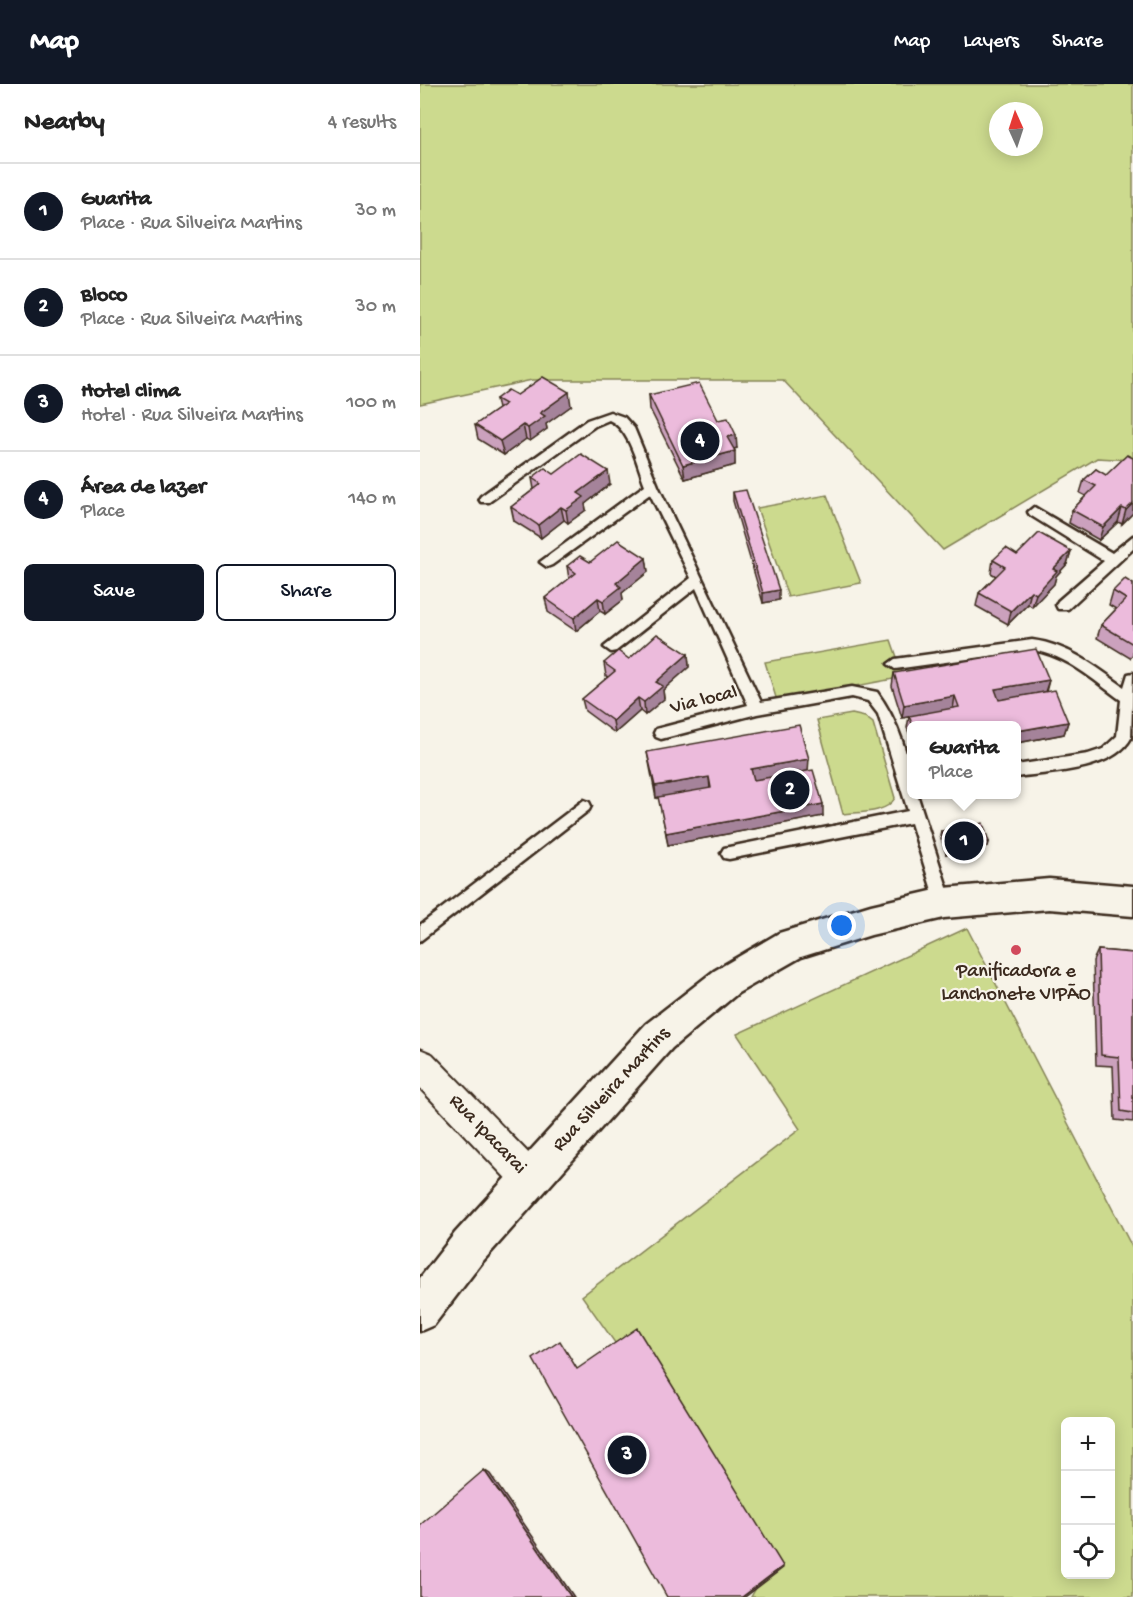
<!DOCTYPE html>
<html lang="en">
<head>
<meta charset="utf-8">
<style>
  :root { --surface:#fff; --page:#f2f2f2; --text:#222; --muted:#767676; --line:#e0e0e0; --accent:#111827 }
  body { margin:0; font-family:"Gochi Hand",sans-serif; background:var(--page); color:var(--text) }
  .controls { position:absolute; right:18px; bottom:18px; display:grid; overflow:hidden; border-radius:9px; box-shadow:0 3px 15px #0003 }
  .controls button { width:54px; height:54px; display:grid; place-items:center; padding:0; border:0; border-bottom:2px solid var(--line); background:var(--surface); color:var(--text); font:30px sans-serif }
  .compass { position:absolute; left:569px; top:18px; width:54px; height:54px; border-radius:50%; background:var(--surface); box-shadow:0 3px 15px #0003; rotate:357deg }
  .you { position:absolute; left:422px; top:842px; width:21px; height:21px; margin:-15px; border:4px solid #fff; border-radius:50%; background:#1a73e8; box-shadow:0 0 0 9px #1a73e833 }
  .badge { display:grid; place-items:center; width:39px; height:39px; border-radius:50%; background:var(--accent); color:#fff; font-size:20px; font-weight:700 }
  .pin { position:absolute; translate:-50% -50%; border:3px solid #fff; box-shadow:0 2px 6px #0006 }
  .popup { position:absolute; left:487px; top:637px; width:114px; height:78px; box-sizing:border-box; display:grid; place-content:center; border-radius:9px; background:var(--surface); filter:drop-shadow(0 2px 4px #0005); font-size:20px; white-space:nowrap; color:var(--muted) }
  .popup b { font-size:22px; color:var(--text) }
  .popup::after { content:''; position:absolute; left:50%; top:100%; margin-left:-12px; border:12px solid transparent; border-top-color:var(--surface) }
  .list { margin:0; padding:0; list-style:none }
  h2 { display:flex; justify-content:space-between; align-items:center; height:78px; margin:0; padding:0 24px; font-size:26px }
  h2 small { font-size:20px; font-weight:400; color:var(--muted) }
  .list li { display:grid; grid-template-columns:39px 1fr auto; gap:18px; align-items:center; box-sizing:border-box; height:96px; padding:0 24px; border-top:2px solid var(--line) }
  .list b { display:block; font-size:22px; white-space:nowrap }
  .list p { margin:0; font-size:20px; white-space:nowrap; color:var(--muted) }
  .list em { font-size:20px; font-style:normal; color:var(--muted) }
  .actions { display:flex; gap:12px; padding:18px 24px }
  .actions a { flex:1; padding:14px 0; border:2px solid var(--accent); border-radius:9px; text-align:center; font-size:21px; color:var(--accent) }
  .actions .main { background:var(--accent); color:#fff }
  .icon { flex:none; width:33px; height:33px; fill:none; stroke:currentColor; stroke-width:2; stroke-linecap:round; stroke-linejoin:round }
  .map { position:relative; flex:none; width:713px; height:1513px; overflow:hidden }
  header { display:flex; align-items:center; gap:36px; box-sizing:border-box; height:84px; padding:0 30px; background:var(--accent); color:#fff }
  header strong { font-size:28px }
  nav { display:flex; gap:33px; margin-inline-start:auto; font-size:21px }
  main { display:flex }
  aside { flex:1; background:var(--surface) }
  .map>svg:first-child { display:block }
  .green { fill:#ccda8e; stroke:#848256; stroke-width:1.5; fill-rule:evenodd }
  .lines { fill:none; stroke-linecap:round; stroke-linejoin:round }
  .lane-casing { stroke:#3b2a1e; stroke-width:5 }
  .street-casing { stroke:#3b2a1e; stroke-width:4 }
  .secondary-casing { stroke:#3b2a1e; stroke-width:5 }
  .lane { fill:#f7f3e8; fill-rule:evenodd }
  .street { fill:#f7f3e8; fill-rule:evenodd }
  .secondary { fill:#f7f3e8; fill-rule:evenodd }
  .wall { fill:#cba1bd; stroke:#3b2a1e; stroke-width:1.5 }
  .shaded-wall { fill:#a5839a; stroke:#3b2a1e; stroke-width:1.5 }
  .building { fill:#ecbbdc; stroke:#3b2a1e; stroke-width:1.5 }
  .poi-dot { fill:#d1495b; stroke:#f7f3e8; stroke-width:2 }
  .labels { text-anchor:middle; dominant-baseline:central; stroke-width:4.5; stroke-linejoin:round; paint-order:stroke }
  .street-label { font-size:20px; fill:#3b2a1e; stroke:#f7f3e8 }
  .poi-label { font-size:20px; fill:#3b2a1e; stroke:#f7f3e8 }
</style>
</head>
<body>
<header>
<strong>Map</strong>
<nav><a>Map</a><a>Layers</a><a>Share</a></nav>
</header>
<main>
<aside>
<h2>Nearby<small>4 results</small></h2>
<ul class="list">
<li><span class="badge">1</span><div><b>Guarita</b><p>Place · Rua Silveira Martins</p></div><em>30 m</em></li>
<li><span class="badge">2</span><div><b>Bloco</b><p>Place · Rua Silveira Martins</p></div><em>30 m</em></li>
<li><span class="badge">3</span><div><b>Hotel clima</b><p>Hotel · Rua Silveira Martins</p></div><em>100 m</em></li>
<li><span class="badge">4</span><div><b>Área de lazer</b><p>Place</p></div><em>140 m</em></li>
</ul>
<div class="actions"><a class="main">Save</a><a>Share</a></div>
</aside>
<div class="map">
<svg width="713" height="1513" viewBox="0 0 713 1513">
  <rect width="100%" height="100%" fill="#f7f3e8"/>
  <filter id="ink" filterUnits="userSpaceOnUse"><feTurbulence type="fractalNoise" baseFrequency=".0167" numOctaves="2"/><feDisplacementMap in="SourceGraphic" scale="12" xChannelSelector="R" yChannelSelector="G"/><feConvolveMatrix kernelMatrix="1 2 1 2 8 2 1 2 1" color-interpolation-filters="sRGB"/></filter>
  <g filter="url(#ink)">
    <g class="green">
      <path d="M0 0H713V376L677 374 523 466 363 296H112L0 320ZM578 27H614V63H578Z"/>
      <polygon points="407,411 441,499 368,513 337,424"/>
      <polygon points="471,556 484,593 357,617 345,578"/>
      <path d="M432 630 445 633 453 639 475 714C466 730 439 728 423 730L397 636Z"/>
      <path d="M547 844 713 1165V1513H331L350 1479 162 1212 380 1045 317 950ZM646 1338H690V1490H646Z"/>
    </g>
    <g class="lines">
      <defs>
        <g id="lane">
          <path d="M190 328 204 333 214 344 238 402 341 618 432 603 457 608C477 635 492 676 492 710H497L532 819 529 824 524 826 519 824 516 819 491 739 309 775 304 774 301 769 304 764 309 763 488 727 458 630 448 617 432 613 337 630 241 655 236 653 234 649 236 645 328 621 276 504 196 567 191 568 184 563 271 494 230 410 132 481 127 483 120 478 225 401C217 381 210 345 189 336L175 342 69 418H61L59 415 61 412 167 336Z"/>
          <polygon points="614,423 692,469 713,452 713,465 648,525 638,525 636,521 638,517 684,477 610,431 608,428"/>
          <path d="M612 556C649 561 675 582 704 603L708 590 713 589 711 654C693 687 630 688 596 693V681L668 670 683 665 697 652 701 616C673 596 647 571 612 566L475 585 468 580 475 575Z"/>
          <polygon points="164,716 169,718 171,722 169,726 0,857 0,841"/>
        </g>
        <polygon id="street" points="0,965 12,970 122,1083 127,1095 122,1107 110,1112 98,1107 0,1004"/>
        <polygon id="secondary" points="629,795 713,802 713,832 629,825 524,834 451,851 381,873 318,909 252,964 63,1177 14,1241 0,1247 0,1194 35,1149 226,940 294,887 359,849 451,821 524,804"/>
      </defs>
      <use href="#lane" class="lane-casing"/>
      <use href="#street" class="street-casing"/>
      <use href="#secondary" class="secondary-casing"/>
      <use href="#lane" class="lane"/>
      <use href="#street" class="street"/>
      <use href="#secondary" class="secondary"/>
    </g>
    <g class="wall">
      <polygon points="97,311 151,322 126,340 127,345 110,357 106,355 84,371 58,355 55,341 78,325 76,315"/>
      <polygon points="229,311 298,336 317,364 314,365 315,381 265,395 230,325"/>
      <polygon points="676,385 713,429 702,440 698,438 679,456 649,439 652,426 666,412 660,409 664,396"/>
      <polygon points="134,390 190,400 165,420 166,426 148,439 144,436 121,454 94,437 91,423 114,405 112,394"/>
      <polygon points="313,408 359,516 343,519 313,417"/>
      <polygon points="651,467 647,480 636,492 634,500 612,523 608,520 588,540 556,522 559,509 576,492 571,489 573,476 597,471"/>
      <polygon points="226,474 228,488 202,509 203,516 185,530 180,527 156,547 128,528 125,514 149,495 147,482 170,478"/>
      <polygon points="713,500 713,570 710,574 677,554 681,541 696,525 689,521 693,507"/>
      <polygon points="268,570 269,583 243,606 244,615 225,631 220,627 195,649 165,627 162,615 188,593 186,592 184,579 209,575"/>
      <polygon points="474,589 629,596 626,608 648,638 644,650 597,659 597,642 492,642 492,656 487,644 489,633 482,634 472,602"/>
      <polygon points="227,668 388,687 403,732 248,761 239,714 236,714"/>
      <polygon points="521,747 569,758 568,762 526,770 520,751"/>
      <polygon points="678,866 713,869 713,1038 695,1036 693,982 676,981 673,877"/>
    </g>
    <g class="shaded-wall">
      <polygon points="149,308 151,322 126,340 127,345 110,357 108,344 120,329"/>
      <polygon points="103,341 106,355 84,371 80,357"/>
      <polygon points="316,351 317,364 308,367 307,353"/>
      <polygon points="315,367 315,381 265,395 263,381"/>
      <polygon points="188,387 190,400 165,420 166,426 148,439 146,426 158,409"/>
      <polygon points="713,419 713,429 702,440 706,426"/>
      <polygon points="141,423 144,436 121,454 118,441"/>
      <polygon points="702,424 698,438 679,456 683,443"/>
      <polygon points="651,467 647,480 636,492 634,500 612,523 616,510 633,485"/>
      <polygon points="226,474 228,488 202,509 203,516 185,530 183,517 196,499"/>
      <polygon points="359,506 359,516 343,519 343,509"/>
      <polygon points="611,507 608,520 588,540 591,527"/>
      <polygon points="178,514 180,527 156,547 154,534"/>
      <polygon points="268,570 269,583 243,606 244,615 225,631 224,618 236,598"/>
      <polygon points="629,596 625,608 572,618 575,605"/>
      <polygon points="535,612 533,625 482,634 484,621"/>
      <polygon points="218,614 220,627 195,649 193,637"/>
      <polygon points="648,638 644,650 597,659 597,647"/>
      <polygon points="389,675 388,687 331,697 331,685"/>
      <polygon points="289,693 290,705 236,714 235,702"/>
      <polygon points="403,720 403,732 248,761 246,749"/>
      <polygon points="569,758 568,762 526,770 527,766"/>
      <polygon points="64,1386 70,1390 154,1513 151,1513"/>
      <polygon points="363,1482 363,1484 325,1513 322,1513"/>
    </g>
    <g class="building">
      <polygon points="123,293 149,308 120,329 125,332 108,344 103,341 80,357 55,341 85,320 76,315 88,306 97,311"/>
      <polygon points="279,299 298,336 308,334 316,351 307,353 315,367 263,381 229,311"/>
      <polygon points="161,370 188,387 158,409 164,413 146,426 141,423 118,441 91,423 121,400 112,394 125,384 134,390"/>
      <polygon points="707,371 713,374 713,419 706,426 702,424 683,443 652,426 676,402 664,396 676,385 686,391"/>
      <polygon points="326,406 359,506 343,509 313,408"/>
      <polygon points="619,449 651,467 633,485 637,487 616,510 611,507 591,527 559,509 585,483 573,476 586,464 597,471"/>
      <polygon points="198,456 226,474 196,499 201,503 183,517 178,514 154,534 125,514 156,489 147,482 160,472 170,478"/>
      <polygon points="705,495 713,500 713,560 681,541 706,515 693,507"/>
      <polygon points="237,550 268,570 236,598 243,602 224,618 218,614 193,637 162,615 195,587 184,579 198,567 209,575"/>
      <polygon points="616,565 629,596 575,605 579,616 635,606 648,638 597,647 597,642 493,642 489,632 539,623 535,612 484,621 474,589"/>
      <polygon points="379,641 389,675 331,685 334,696 393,686 403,720 246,749 238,713 291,704 289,693 235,702 227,668"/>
      <polygon points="563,739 569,758 527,766 521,747"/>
      <polygon points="678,866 713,869 713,1029 701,1027 699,973 681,971"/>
      <polygon points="217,1244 363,1482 322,1513 247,1513 113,1275 140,1257 157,1285"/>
      <polygon points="64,1386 151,1513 0,1513 0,1441"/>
    </g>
  </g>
  <circle class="poi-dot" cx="596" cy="866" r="6"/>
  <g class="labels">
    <g class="street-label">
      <text transform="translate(284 617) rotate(-14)">Via local</text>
      <text transform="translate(192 1006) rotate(-47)">Rua Silveira Martins</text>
      <text transform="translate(67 1051) rotate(46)">Rua Ipacarai</text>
    </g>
    <g class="poi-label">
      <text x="596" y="888">Panificadora e<tspan x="596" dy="23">Lanchonete VIPÃO</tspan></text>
    </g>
  </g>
</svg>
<div class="controls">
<button>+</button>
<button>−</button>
<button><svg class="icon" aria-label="locate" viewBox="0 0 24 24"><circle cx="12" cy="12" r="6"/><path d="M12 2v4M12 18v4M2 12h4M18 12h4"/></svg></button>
</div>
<svg class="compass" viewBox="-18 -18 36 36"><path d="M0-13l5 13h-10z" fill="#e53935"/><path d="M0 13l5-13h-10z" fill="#767676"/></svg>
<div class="you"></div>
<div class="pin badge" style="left:544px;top:757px">1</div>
<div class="popup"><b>Guarita</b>Place</div>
<div class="pin badge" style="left:370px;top:706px">2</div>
<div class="pin badge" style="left:207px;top:1371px">3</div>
<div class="pin badge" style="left:280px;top:357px">4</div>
</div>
</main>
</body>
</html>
